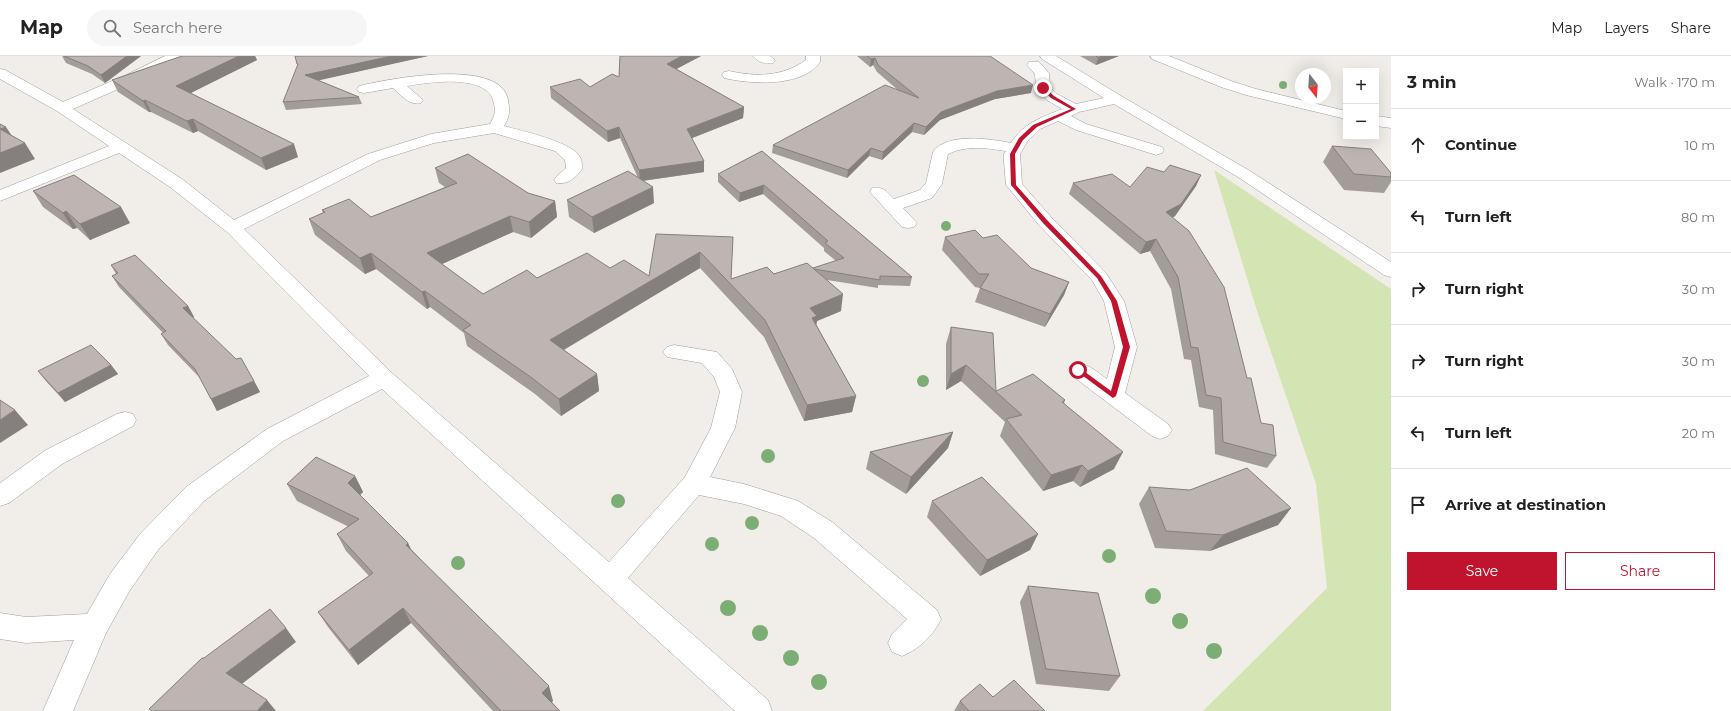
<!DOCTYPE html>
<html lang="en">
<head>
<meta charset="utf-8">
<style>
  :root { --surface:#fff; --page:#f6f6f6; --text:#222; --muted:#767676; --line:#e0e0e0; --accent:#c0132e }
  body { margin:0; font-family:Montserrat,sans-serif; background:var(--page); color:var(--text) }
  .controls { position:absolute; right:12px; top:12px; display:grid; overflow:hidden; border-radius:0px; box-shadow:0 4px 16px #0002 }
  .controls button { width:36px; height:36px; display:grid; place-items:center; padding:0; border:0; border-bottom:1px solid var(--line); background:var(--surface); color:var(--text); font:20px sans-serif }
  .compass { position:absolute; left:1295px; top:12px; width:36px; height:36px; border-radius:50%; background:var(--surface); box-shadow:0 4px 16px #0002; rotate:163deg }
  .stop { position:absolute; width:12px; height:12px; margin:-9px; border:3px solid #c0132e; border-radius:50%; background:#fff }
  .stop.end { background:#c0132e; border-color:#fff; box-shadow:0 1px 4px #0008 }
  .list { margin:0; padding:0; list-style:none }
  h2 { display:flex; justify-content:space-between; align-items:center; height:52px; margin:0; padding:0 16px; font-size:17px }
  h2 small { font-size:13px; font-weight:400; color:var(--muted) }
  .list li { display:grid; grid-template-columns:26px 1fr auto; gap:12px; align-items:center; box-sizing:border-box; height:72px; padding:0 16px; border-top:1px solid var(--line) }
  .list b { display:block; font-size:15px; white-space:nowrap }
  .list em { font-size:13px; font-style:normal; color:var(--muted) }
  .actions { display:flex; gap:8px; padding:12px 16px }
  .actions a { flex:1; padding:9px 0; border:1px solid var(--accent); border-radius:0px; text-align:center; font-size:14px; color:var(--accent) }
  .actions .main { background:var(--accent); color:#fff }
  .icon { flex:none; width:22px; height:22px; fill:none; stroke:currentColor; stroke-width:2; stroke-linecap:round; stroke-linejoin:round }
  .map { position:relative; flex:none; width:1391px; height:655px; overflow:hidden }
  header { display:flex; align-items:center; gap:24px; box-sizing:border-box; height:56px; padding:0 20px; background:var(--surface); border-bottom:1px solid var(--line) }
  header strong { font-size:19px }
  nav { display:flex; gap:22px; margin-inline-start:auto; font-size:14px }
  .search { width:280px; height:36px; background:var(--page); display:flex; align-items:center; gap:10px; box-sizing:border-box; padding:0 14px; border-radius:22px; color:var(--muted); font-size:15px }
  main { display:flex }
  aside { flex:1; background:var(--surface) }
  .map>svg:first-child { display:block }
  .grass { fill:#d4e5b4 }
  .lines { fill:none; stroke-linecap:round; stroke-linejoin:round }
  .minor-casing { stroke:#9e9e9e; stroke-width:1 }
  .minor { fill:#fff; fill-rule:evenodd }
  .tree { fill:#7cad75 }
  .wall { fill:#a39c99 }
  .shaded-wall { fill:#857f7d }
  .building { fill:#beb5b2; stroke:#857f7d }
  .route { fill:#c0132e }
</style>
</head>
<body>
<header>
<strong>Map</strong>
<div class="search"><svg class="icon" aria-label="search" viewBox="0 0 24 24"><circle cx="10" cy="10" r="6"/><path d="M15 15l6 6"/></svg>Search here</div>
<nav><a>Map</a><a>Layers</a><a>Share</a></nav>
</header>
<main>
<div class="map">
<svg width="1391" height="655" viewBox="0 0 1391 655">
  <rect width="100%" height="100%" fill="#f1ede9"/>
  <polygon class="grass" points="1214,114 1391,233 1391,655 1203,655 1327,532 1316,428 1257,255"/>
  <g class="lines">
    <defs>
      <g id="minor">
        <path d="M165 0H182L180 3 134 26 73 53 182 123 234 164 368 98 431 78 490 68C494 61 496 56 494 48 490 17 430 26 407 30L423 44 421 47C409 50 401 39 393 32L364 37 359 36 357 33 359 30C387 23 501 1 508 44 510 56 510 59 504 70 521 75 575 86 581 103 582 106 582 110 582 113 576 122 567 129 556 127L554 123 566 112 565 104 555 95 494 77 434 87 380 104 244 173 392 317 609 506 685 421 711 372 720 336 714 321 702 307 667 301 663 296 667 291 674 289 717 296 732 313 742 336 735 372 710 421 744 428 798 445 832 466 937 554 941 563C934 579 918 594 902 600L892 596 888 587 892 578 907 563 814 482 781 460 744 448 699 439 628 522 768 644 772 655H735L382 333 283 385 204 445 158 494 130 534 106 577 73 655H43L74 584 26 587 0 583V557L26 561 87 558 110 518 140 478 186 431 267 373 369 320 227 176 170 131 119 97 0 145V134L109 90 57 55 0 23V13L5 14 63 46 124 20Z"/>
        <path d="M753 0H770L775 4 773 7C766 9 758 6 753 0Z"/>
        <path d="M806 0H820V6C802 32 750 28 724 22L722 19 724 16 729 15C757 21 782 21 806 4Z"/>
        <path d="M1040 0H1056L1121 40 1250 115 1391 206V221L1384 219 1238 121 1114 48 1079 56 1071 60 1086 68 1162 91 1164 94 1162 97 1156 99 1150 97 1076 74 1058 65 1040 73 1027 86 1020 98 1022 128 1051 161 1106 217 1124 245 1137 291 1125 337 1168 368 1172 374 1168 380 1160 383 1152 380 1071 319 1068 314 1071 309C1086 304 1095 315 1107 323L1115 291 1104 245 1092 224 1039 169 1006 129 1004 106V98L1006 95C986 92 967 89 948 98L942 128 932 142 903 152 917 167 914 171 908 172 902 171 870 136 872 132C883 130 887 136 894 143L920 134 926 127 933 96C947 76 991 83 1011 87 1023 67 1043 61 1062 53L1047 44 1038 35 1036 32 1035 18 1027 9 1029 6H1039L1049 17 1050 31 1057 38 1076 48 1104 42 1042 3Z"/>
        <polygon points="1150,0 1169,0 1231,25 1256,33 1346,55 1346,63 1246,39 1221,31 1152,3"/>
        <polygon points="1376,60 1391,62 1391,72 1376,70"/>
        <polygon points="125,356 133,358 136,364 133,370 62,408 9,447 0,450 0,427 46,394 117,358"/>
      </g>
    </defs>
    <use href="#minor" class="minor-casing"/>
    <use href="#minor" class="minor"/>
  </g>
  <g class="tree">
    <circle cx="1283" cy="29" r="4"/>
    <circle cx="946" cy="170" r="5"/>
    <circle cx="923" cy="325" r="6"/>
    <circle cx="768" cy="400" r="7"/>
    <circle cx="618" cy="445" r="7"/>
    <circle cx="752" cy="467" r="7"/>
    <circle cx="712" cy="488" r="7"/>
    <circle cx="1109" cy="500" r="7"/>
    <circle cx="458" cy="507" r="7"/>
    <circle cx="1153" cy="540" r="8"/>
    <circle cx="728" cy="552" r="8"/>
    <circle cx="1180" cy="565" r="8"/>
    <circle cx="760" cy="577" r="8"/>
    <circle cx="1214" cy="595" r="8"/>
    <circle cx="791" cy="602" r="8"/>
    <circle cx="819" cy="626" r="8"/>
  </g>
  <g class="wall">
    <polygon points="62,0 141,0 105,27 92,18 66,7"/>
    <polygon points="182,0 255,0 257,4 190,37 298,101 266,114 198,75 193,77 151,56 149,56 118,36 112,24"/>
    <polygon points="295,0 428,0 318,24 359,41 362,48 286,54 283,46 298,10"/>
    <polygon points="620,0 701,0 676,13 744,51 743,62 692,82 704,116 643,125 654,147 594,177 569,161 567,144 638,122 620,82 608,86 551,42 550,31 590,31 619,21"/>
    <polygon points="857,0 990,0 1031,37 995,43 940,64 924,79 912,76 882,104 869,100 847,122 772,97 773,89 899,35 877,16 873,9 870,11"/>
    <polygon points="1080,0 1119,0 1096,9"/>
    <polygon points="1332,90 1391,117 1391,126 1384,137 1344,134 1323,106"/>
    <polygon points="762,95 912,221 910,230 878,229 878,232 827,224 841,255 817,265 816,268 856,340 852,356 804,365 764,281 700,212 564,294 597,318 599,335 561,360 535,338 467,290 464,277 430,251 427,253 376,213 365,218 315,179 309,163 323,157 322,154 371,161 445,131 439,127 435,112 528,137 555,145 557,161 531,182 513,176 442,208 483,238 537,222 610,212 649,220 733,181 731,223 813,212 836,205 824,195 824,192 763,138 739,146 718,126 718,118"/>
    <polygon points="1164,116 1201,119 1196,130 1175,160 1172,162 1247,322 1261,367 1276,400 1267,412 1215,398 1213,354 1199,351 1191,304 1184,303 1171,233 1150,195 1140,198 1069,138 1073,127 1130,131"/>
    <polygon points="33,135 130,167 90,184 77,172 73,173 43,151"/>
    <polygon points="945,181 983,182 1031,212 1069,226 1064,239 1045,271 975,246 980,232 975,231 942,194"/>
    <polygon points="111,209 188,250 194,261 193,262 254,325 260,336 217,355 200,322 168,289 161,278 163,277 119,231 112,220 116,218"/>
    <polygon points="951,271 996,335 1065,344 1064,347 1114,413 1080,431 1073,425 1043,435 1000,380 1005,366 961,325 946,334 946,288"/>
    <polygon points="111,309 118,318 65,346 45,324 38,315"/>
    <polygon points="953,376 948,392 906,438 866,413 870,396"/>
    <polygon points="355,420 363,436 360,439 408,487 411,493 553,645 552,646 560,655 493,655 411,567 358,609 328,571 318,556 369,520 346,495 337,478 349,471 297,445 287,428"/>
    <polygon points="1149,431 1291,452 1278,469 1210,495 1155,492 1139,448"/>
    <polygon points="932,445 1038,478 1030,494 980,520 927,461"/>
    <polygon points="1028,530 1120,620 1109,635 1036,628 1020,546"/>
    <polygon points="993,641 1045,655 954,655 960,645"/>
  </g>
  <g class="shaded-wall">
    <polygon points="127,0 141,0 105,27 101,19"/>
    <polygon points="239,0 255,0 257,4 181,42 176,30"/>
    <polygon points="392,0 428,0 307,27 305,19"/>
    <polygon points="682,0 701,0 667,18 667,8"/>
    <polygon points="1102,0 1119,0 1096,9 1098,2"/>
    <polygon points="875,2 873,9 870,11 871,3"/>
    <polygon points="1033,29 1031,37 995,43 940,64 924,79 926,71 941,56 997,35"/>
    <polygon points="145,44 151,56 149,56 143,45"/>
    <polygon points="744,51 743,62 687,84 687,73"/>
    <polygon points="193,63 198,75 193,77 187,65"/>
    <polygon points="914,67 912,76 882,104 883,96"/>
    <polygon points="6,71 16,86 0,73"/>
    <polygon points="619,71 620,82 608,86 607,75"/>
    <polygon points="25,87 35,103 0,117 0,97"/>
    <polygon points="294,88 298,101 266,114 261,102"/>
    <polygon points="871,92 869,100 847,122 848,114"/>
    <polygon points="704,105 704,116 640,125 639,114"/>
    <polygon points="1201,119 1196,130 1175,160 1160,168 1166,156"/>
    <polygon points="764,129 763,138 739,146 740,137"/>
    <polygon points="653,131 654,147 594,177 592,161"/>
    <polygon points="555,145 557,161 531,182 529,166"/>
    <polygon points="121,151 130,167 90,184 80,168"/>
    <polygon points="66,155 77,172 73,173 63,157"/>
    <polygon points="510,160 513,176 431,213 427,197"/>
    <polygon points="1156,183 1150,195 1140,198 1146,186"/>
    <polygon points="700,196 700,212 553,300 550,284"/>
    <polygon points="371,197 376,213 365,218 360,202"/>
    <polygon points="1069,226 1064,239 1045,271 1050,258"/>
    <polygon points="425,235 430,251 427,253 422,236"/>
    <polygon points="843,238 841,255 817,265 815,276 810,252"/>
    <polygon points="188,250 194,261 190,263 183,252"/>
    <polygon points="111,309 118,318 65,346 58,337"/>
    <polygon points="966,309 961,325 946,334 951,318"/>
    <polygon points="597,318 599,335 561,360 559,343"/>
    <polygon points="254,325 260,336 217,355 211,343"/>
    <polygon points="856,340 852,356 804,365 807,349"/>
    <polygon points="15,354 28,369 0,387 0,364"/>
    <polygon points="953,376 948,392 906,438 911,421"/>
    <polygon points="1123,396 1114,413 1080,431 1088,415"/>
    <polygon points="1082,409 1073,425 1043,435 1051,419"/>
    <polygon points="355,420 363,436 356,443 348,427"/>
    <polygon points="1291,452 1278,469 1210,495 1223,479"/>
    <polygon points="1038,478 1030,494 980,520 987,504"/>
    <polygon points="408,487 415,504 406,489"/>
    <polygon points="403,552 411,567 358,609 349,594"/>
    <polygon points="286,572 296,586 238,631 226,617"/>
    <polygon points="549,630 553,645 546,651 542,637"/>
    <polygon points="267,644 276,655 257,655"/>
  </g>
  <g class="building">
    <polygon points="64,0 127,0 101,19 88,10"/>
    <polygon points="182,0 239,0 176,30 294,88 261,102 193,63 187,65 145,44 143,45 112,24"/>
    <polygon points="295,0 392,0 305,19 359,41 283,46 298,8 297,8"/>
    <polygon points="620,0 682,0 667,8 744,51 687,73 704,105 639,114 619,71 607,75 550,31 580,23 590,31 612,18 619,21"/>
    <polygon points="867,0 990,0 1033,29 997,35 941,56 926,71 914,67 883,96 871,92 848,114 773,89 885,29 919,42 878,9 875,2 871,3"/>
    <polygon points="1096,0 1102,0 1098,2"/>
    <polygon points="0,68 6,71 0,73 25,87 0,97"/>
    <polygon points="1332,90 1371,93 1391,117 1391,121 1354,118"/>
    <polygon points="762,95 912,221 880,220 880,224 814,213 813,212 844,202 825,187 828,185 764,129 740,137 718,118"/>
    <polygon points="468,98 528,137 555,145 529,166 510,160 427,197 483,238 527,214 537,222 587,197 610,212 624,204 649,220 656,178 733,181 731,223 767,211 774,218 807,207 843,238 810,252 817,260 812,262 856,340 807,349 765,264 700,196 550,284 597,318 559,343 532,322 463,274 471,269 425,235 422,236 371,197 360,202 309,163 325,156 322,154 349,143 371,161 457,127 435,112"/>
    <polygon points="1170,109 1201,119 1181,148 1166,156 1189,175 1224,231 1247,322 1251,322 1261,367 1273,369 1276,400 1223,386 1221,342 1206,339 1198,292 1191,291 1178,221 1156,183 1146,186 1073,127 1112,118 1130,131 1147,111 1164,116"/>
    <polygon points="628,115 653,131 592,161 567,144"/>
    <polygon points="74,119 121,151 80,168 66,155 63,157 33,135"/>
    <polygon points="975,174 983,182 997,179 1031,212 1069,226 1050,258 980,232 989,218 979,218 945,181"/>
    <polygon points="135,199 188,250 183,252 236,303 241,302 254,325 211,343 195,313 161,278 166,275 112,220 118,217 111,209"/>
    <polygon points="951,271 993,277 996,335 1033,318 1065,344 1062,346 1123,396 1088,415 1082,409 1051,419 1006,363 1022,359 966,309 951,318"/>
    <polygon points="91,289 111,309 58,337 38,315"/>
    <polygon points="0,344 15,354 0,364"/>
    <polygon points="953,376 911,421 870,396"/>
    <polygon points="316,401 355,420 348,427 408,487 406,489 549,630 542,637 560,655 501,655 403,552 349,594 318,556 373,517 337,478 359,463 287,428"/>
    <polygon points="1247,412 1291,452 1223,479 1166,475 1149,431 1190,434"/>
    <polygon points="982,421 1038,478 987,504 932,445"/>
    <polygon points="1028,530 1098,537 1120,620 1046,613"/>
    <polygon points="270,553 286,572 226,617 267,644 257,655 152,655 149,653 202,602 204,602"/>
    <polygon points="1014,624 1045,655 969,655 960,645 980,628 993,641"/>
  </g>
  <polygon class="route" points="1041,32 1045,32 1054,40 1076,53 1037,71 1023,84 1015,98 1016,129 1047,164 1101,220 1117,245 1130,291 1116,340 1113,342 1075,314 1076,313 1081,313 1111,335 1123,291 1111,245 1097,222 1043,167 1011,129 1010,98 1019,82 1033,69 1071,53 1051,42"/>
</svg>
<div class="controls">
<button>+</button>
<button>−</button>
</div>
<svg class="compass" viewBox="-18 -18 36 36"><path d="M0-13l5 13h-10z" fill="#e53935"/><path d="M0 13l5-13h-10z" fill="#767676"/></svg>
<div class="stop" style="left:1078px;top:314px"></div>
<div class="stop end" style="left:1043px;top:32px"></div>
</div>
<aside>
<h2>3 min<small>Walk · 170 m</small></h2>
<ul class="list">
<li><svg class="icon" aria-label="ahead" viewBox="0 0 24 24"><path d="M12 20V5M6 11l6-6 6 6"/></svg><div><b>Continue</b></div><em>10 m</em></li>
<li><svg class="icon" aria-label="left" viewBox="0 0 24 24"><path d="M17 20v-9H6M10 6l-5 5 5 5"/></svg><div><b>Turn left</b></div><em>80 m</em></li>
<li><svg class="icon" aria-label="right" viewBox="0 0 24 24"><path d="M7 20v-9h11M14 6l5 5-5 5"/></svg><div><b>Turn right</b></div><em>30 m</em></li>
<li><svg class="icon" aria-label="right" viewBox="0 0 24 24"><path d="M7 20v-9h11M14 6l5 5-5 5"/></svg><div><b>Turn right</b></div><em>30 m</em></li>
<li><svg class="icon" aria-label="left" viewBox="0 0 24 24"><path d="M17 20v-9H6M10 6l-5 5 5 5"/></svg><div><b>Turn left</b></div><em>20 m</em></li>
<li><svg class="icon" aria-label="arrive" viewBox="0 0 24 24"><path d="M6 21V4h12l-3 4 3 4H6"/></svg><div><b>Arrive at destination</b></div></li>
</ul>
<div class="actions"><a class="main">Save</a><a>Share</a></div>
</aside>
</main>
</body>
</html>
